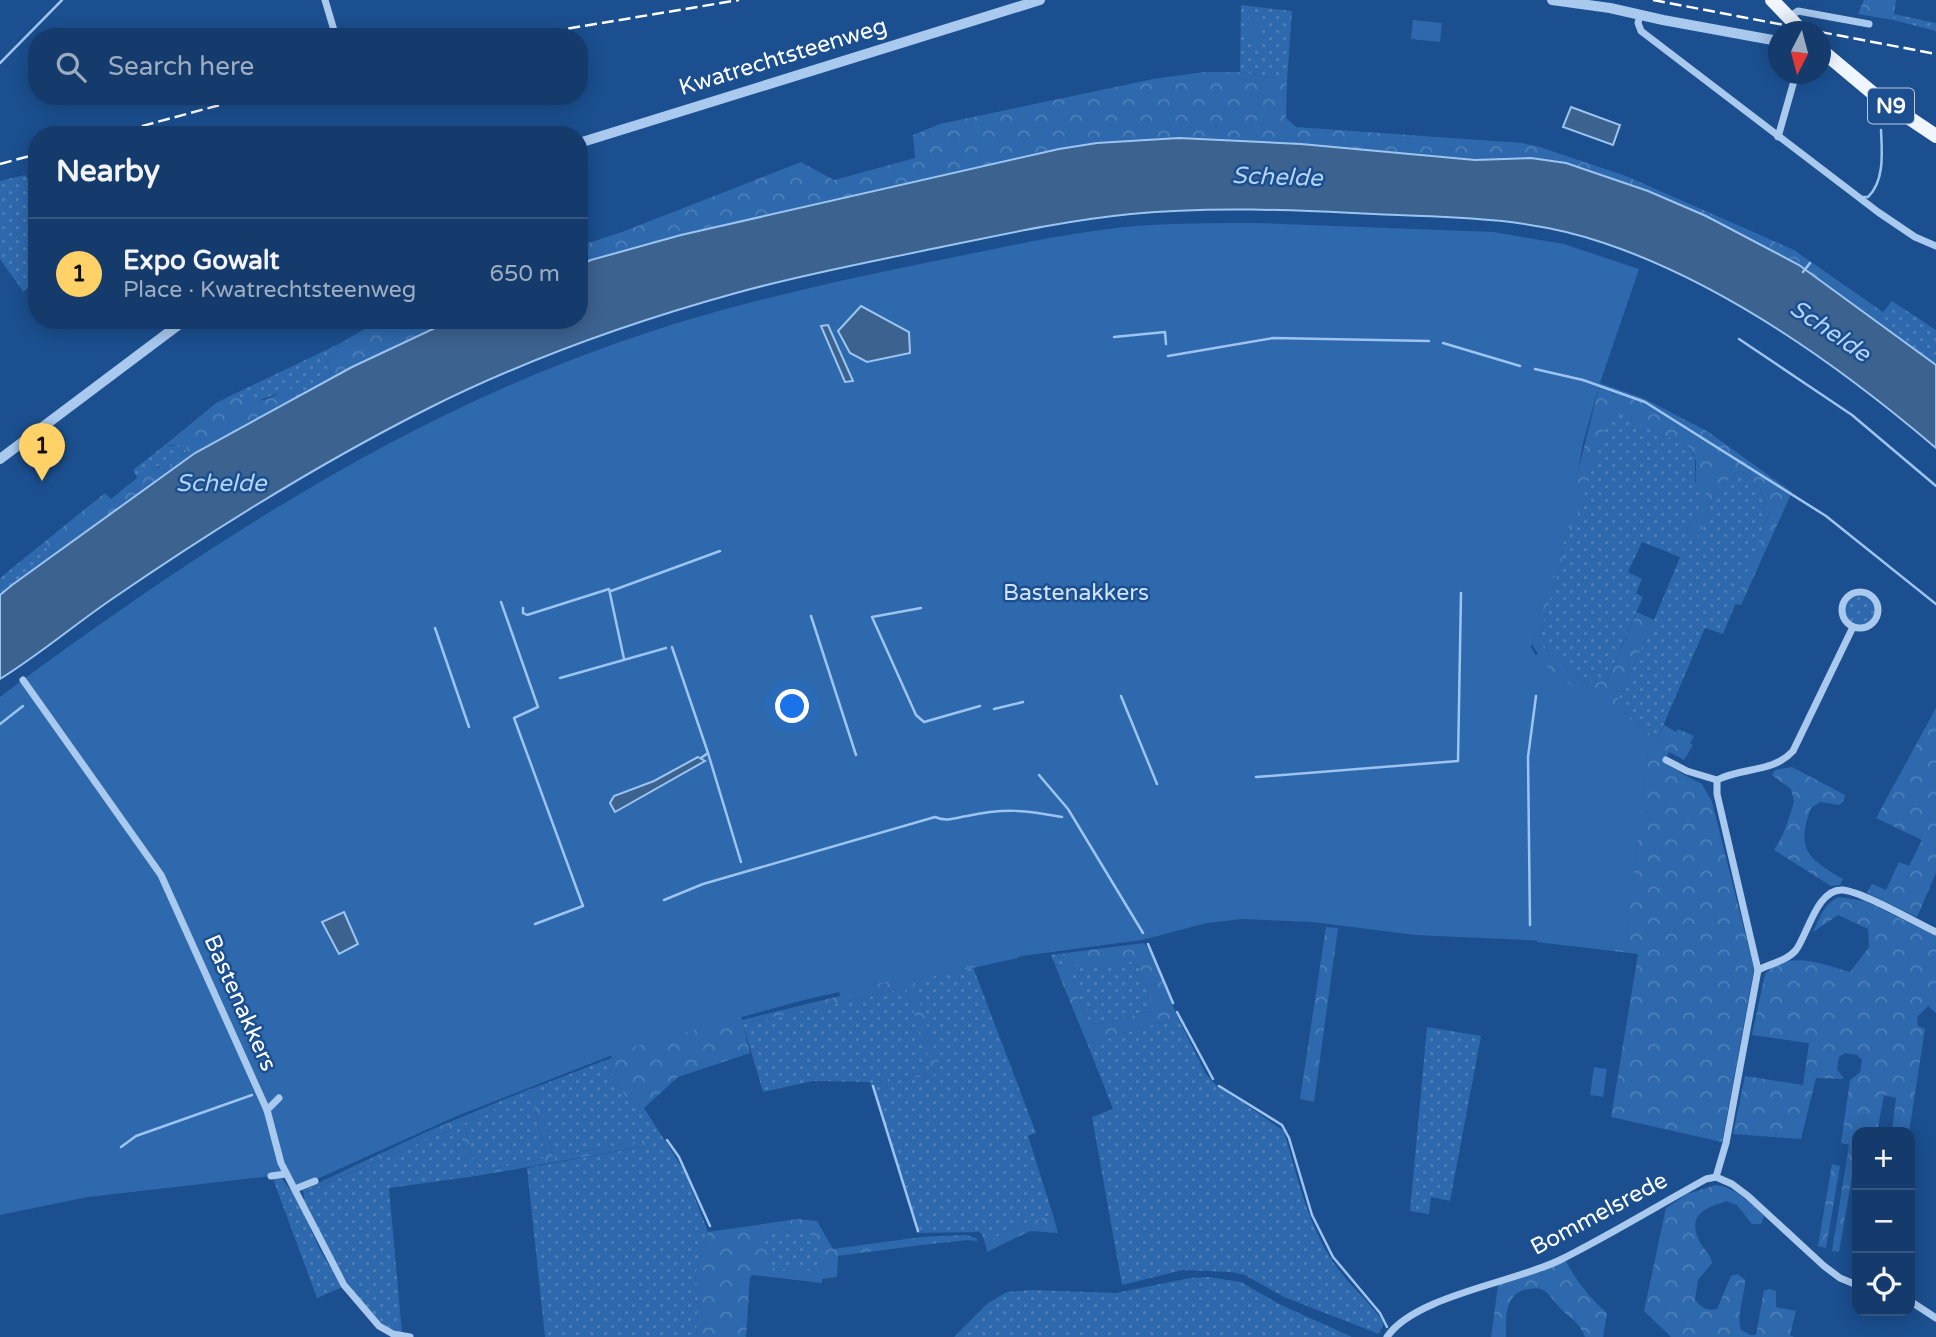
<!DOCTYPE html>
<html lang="en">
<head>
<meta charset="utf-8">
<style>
  :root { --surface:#143b6b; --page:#214673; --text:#f1f3f6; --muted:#9dadc1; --line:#33557e; --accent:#ffd166 }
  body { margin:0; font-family:"Varela Round",sans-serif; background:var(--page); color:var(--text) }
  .controls { position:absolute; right:21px; bottom:21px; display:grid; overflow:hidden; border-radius:14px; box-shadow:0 4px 18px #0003 }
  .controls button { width:63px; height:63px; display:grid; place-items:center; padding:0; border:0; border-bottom:2px solid var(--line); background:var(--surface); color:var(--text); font:35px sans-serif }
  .compass { position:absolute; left:1768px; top:21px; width:63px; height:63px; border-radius:50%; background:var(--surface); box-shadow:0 4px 18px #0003; rotate:186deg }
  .you { position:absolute; left:793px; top:707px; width:24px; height:24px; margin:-18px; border:5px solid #fff; border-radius:50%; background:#1a73e8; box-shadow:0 0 0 10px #1a73e833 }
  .badge { display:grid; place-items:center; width:46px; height:46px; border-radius:50%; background:var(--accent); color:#111; font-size:23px; font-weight:700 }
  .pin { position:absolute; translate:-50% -58px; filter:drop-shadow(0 2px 4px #0008) }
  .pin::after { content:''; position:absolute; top:37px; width:24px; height:21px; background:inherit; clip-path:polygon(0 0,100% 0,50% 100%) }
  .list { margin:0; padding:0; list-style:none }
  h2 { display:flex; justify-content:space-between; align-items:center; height:91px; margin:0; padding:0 28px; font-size:30px }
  h2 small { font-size:23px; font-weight:400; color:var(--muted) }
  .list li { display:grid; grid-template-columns:46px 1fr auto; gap:21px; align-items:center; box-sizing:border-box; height:112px; padding:0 28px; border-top:2px solid var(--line) }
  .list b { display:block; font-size:26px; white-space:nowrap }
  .list p { margin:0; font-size:23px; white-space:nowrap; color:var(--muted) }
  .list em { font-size:23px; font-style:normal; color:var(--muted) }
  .icon { flex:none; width:38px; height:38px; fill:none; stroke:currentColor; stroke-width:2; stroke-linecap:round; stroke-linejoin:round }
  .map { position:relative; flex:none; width:1936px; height:1337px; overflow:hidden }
  .search { position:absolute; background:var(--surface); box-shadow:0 4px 18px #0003; left:28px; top:28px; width:560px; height:77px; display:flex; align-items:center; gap:18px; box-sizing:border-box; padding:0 24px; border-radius:28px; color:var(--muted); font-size:26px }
  .panel { position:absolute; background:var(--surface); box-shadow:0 4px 18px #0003; left:28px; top:126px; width:560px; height:203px; border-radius:28px }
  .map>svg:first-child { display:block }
  .grass { fill:url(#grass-dots) }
  .forest { fill:url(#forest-crowns); fill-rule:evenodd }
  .park { fill:#2e69ad }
  .water { fill:#3c6290; stroke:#9cc4f0; stroke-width:2 }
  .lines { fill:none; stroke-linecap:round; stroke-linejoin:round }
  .stream { stroke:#9cc4f0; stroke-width:2.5 }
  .minor { stroke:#a9c9ee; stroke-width:7 }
  .tertiary { stroke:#a9c9ee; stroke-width:10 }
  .primary { stroke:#f0f6ff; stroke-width:14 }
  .rail { stroke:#fff; stroke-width:2.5; stroke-dasharray:12 5; stroke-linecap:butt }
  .labels { text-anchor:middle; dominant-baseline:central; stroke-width:5; stroke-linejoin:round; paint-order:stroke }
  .shield { fill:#1b4f8f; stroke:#bbcadd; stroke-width:2 }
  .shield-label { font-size:21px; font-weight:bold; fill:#fff }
  .street-label { font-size:23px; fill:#fff; stroke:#1b4f8f }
  .park-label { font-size:23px; fill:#cfe3fa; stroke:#1b4f8f }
  .water-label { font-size:24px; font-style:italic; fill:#b5d3f5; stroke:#1b4f8f }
</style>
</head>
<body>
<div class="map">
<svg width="1936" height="1337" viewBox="0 0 1936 1337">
  <defs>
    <pattern id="grass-dots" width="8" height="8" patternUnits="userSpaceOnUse" patternTransform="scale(1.75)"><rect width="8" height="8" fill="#2e69ad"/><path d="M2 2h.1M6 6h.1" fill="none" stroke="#4d80b9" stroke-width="1.8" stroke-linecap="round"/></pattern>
    <pattern id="forest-crowns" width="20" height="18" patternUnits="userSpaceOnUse" patternTransform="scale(1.75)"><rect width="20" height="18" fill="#2e69ad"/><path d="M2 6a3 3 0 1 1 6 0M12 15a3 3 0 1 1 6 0" fill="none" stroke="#4d80b9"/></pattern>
  </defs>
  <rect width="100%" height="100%" fill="#1b4f8f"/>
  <g class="grass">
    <polygon points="1241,5 1292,11 1287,80 1240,72"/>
    <polygon points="1894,14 1936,23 1936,31 1893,20"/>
    <polygon points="25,175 37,192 37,282 23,291 0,259 0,181"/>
    <polygon points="1892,301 1936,330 1936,365 1876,321"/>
    <polygon points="339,344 338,351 330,355 327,361 332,377 296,398 290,389 254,402 248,402 234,394"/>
    <polygon points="1610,409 1689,447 1695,458 1695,481 1707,493 1688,527 1696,539 1702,528 1716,489 1738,471 1745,473 1760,488 1769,513 1745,581 1723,634 1705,628 1657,740 1616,704 1654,620 1680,557 1642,542 1628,572 1642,579 1636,593 1643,597 1606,682 1589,686 1539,644 1539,637 1564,552 1561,551 1568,530 1573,531"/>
    <polygon points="180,444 186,446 188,450 168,467 158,466 138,479 133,470 165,445 172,446"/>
    <polygon points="43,543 48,550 61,551 0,595 0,578"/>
    <circle cx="1860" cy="611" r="15"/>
    <polygon points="1065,953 1061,956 1135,962 1139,966 1155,1006 1150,1011 1099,1024 1091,1023 1082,1010 1069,969 1055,965 1051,955"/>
    <polygon points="973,967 1036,1133 1028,1136 1053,1215 1022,1224 985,1243 982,1234 979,1232 917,1233 870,1082 813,1081 763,1092 743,1024 906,988 933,1068 928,1072 877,1081 877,1084 936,1074 939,1063 912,981"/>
    <path d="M1178 1018 1206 1074 1215 1084 1284 1131C1297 1176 1307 1222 1333 1262 1347 1283 1367 1299 1382 1320L1383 1324 1379 1334 1284 1297 1245 1275 1231 1272 1183 1270 1122 1285 1092 1117 1113 1109 1087 1043Z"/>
    <polygon points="1427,1027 1481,1036 1450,1201 1431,1197 1429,1214 1410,1211"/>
    <polygon points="603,1061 626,1097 644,1108 685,1172 708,1232 695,1276 699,1297 696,1337 545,1337 527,1168 647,1146 645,1140 553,1157 536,1087"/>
    <polygon points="530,1089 546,1158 488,1170 475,1168 464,1123 494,1110 493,1104"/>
    <path d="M459 1126 468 1166 476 1176 389 1188 402 1333C359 1325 324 1238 305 1202L303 1190 426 1132 307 1189 306 1192Z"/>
    <polygon points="281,1178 295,1195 320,1250 342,1287 317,1298 273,1179"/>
    <polygon points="792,1230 808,1230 823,1258 820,1272 770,1268 764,1244 766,1236 774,1232"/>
    <polygon points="966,1235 976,1238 978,1241 967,1240 922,1245 921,1237"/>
    <polygon points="1209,1277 1241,1282 1279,1304 1352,1337 954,1337 988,1303 1007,1292 1031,1290 1116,1293 1190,1278"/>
  </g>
  <g class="forest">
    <polygon points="1864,0 1896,0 1893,20 1858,14"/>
    <polygon points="1204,72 1240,72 1287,80 1286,118 1296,127 1522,143 1540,147 1626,176 1794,250 1883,312 1876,321 1799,265 1706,216 1648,191 1566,163 1531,158 1475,160 1301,144 1179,138 1059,149 860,196 780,212 579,265 579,246 622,232 801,162 834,180 915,158 913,135 940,124 1153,79"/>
    <polygon points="380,320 452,320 332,377 327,361 330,355 338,351 339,344"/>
    <path d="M1600 383 1643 398 1707 431 1792 492 1741 605 1735 604 1769 514 1760 488 1745 473 1738 471C1729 477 1726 485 1716 489L1702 528 1696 539 1687 535 1688 527 1706 493C1689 484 1699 472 1695 457 1693 453 1691 450 1689 447L1610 410 1573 532 1564 528Z"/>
    <path d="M285 388H290L296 398 195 453 61 551 48 550 43 543 105 493 111 499C127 487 147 465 168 466L188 451 186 446C178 443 172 446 165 445L216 403 234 394C253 404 268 403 285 388Z"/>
    <polygon points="1559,550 1564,553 1539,637 1539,644 1589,686 1596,676 1606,682 1637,612 1654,620 1616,704 1657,740 1664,725 1676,732 1678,729 1694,736 1690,743 1693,745 1684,760 1669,752 1664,762 1686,776 1702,784 1712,802 1754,969 1722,1142 1611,1117 1638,954 1537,942 1539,936 1626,939 1648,754 1531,660 1538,654 1532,644"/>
    <polygon points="1936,708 1936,873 1917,917 1867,893 1872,884 1886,890 1899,862 1909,866 1922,840 1876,818"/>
    <path d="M1792 767 1845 795 1844 801 1839 805 1820 802 1811 808C1795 850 1809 859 1843 879L1840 885 1831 886 1774 850C1784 836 1789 818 1794 802L1791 789 1772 775 1775 770Z"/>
    <polygon points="990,810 1018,958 913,981 939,1063 936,1074 877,1084 877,1081 928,1072 932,1068 906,988 743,1024 750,1053 678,1077 644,1108 626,1097 603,1061 612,1058 608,1050 740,1014 742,1020 840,996 807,852"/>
    <path d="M1839 897 1865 901 1936 936V1013L1928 1006 1917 1017 1918 1026 1925 1029 1909 1132H1892L1896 1098 1884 1095 1877 1132H1857V1148L1839 1252 1832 1251 1849 1145 1841 1143 1850 1080 1860 1072 1862 1060 1857 1055 1845 1053 1839 1057 1837 1069 1844 1079 1816 1078 1801 1139 1733 1134 1745 1076 1803 1085 1809 1043 1752 1035 1765 974C1789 949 1822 964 1850 972L1869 947 1868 929 1838 915 1813 932C1820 918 1824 903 1839 897Z"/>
    <polygon points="1326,927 1338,928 1314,1102 1300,1099"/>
    <path d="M1144 943 1152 954 1178 1018 1087 1043 1055 965 1069 968 1082 1010 1091 1023 1099 1024 1150 1011 1154 1006 1139 966 1135 962C1112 962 1079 977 1061 956L1065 953Z"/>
    <polygon points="536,1087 553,1157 645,1140 647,1146 476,1176 468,1166 459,1126 305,1192 307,1189 426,1132 493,1104 494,1110 464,1123 475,1168 488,1170 546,1158 530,1089"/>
    <polygon points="1832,1164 1840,1166 1826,1248 1818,1246"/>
    <path d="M1716 1185C1737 1188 1749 1202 1764 1216L1761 1224H1752L1737 1205 1726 1201C1702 1209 1686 1216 1701 1244 1705 1251 1711 1254 1712 1263L1698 1280 1695 1300C1702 1308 1707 1311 1717 1309L1731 1276 1738 1274 1745 1280C1745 1297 1736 1313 1741 1330L1751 1335H1756L1764 1290 1770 1289 1776 1291V1307L1796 1311 1790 1335 1794 1337H1671L1644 1311 1666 1208 1687 1194Z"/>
    <polygon points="1053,1215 1058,1233 1030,1231 987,1252 985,1243 1022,1224"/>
    <path d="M798 1219 817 1221 833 1249 921 1237 922 1245 838 1256 837 1277 822 1279V1283L753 1275 750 1277 746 1337H696L699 1297 695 1276 708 1232ZM792 1230H808L822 1258 820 1271 770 1268 772 1251 764 1244 766 1236 774 1232Z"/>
    <path d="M1566 1261C1576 1281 1590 1298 1607 1313L1603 1337H1585C1581 1324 1569 1317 1560 1308 1554 1302 1549 1292 1541 1289 1536 1287 1529 1289 1524 1290 1504 1296 1506 1320 1506 1337H1491L1498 1285Z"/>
  </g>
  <g class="park">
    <polygon points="1249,16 1263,17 1261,42 1247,41"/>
    <polygon points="1413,20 1442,23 1440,42 1411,39"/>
    <path d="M1257 223 1494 232 1564 244 1639 269 1600 383 1583 443 1568 530 1531 647 1539 661 1602 708 1649 748 1625 951 1569 942 1415 935 1313 922 1242 919 1207 923 1142 940 1022 956 869 985 800 1001 633 1047 457 1116 295 1189 286 1174 271 1176 88 1197 0 1215V697L9 690C196 552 396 420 617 343 715 308 818 285 920 264 991 250 1062 233 1135 226 1176 223 1217 223 1257 223Z"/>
    <polygon points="1594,1067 1607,1069 1603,1097 1590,1095"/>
  </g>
  <g class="water">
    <polygon points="1571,107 1620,125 1613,145 1563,127"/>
    <path d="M1179 138 1301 144 1475 160 1531 158 1566 163 1648 191 1706 216 1799 265 1936 365V448C1841 367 1723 283 1604 243 1530 217 1451 217 1374 214 1293 210 1211 206 1131 214 1060 221 991 237 922 251 860 264 797 276 736 293 631 322 527 359 429 408 322 462 211 531 112 599 74 625 39 655 0 679V595L12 585 195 453 352 367 452 320H579V265L591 260 681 235 1059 149 1097 143Z"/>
    <polygon points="861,306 909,332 910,353 867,362 850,353 838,331"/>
    <polygon points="828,325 853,381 845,382 821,326"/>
    <polygon points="698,757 705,761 615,812 610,803 614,796 654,781"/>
    <polygon points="344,912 358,944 339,954 322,922"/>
  </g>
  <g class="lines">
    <g class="stream">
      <polyline points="0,63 62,0"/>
      <path d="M1863 197H1868C1885 181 1882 151 1881 130"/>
      <polyline points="1803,272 1810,263"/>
      <polyline points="1114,337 1165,332 1166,344"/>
      <polyline points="1739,339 1852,415 1936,486"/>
      <polyline points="1443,343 1520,366"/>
      <polyline points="1168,356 1273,338 1429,341"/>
      <polyline points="1535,369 1583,380 1645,402 1826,516 1936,604"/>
      <polyline points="611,591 720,551"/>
      <polyline points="501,602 538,707 514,718 583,906 535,924"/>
      <polyline points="523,608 523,613 527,615 609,589 624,659"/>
      <polyline points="921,608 872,617 916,715 924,722 980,706"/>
      <polyline points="811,616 856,755"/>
      <polyline points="435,628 469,727"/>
      <polyline points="672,647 708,753 741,862"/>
      <polyline points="560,678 666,648"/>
      <polyline points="1121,696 1157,784"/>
      <polyline points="994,709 1023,702"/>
      <polyline points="0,724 23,706"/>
      <polyline points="701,758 708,753"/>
      <polyline points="1039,775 1068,809 1143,933"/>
      <polyline points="1256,777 1458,761 1461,593"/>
      <path d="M664 900 703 884 935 817C947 822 955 818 967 816 1004 808 1025 810 1062 817"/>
      <polyline points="1530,925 1528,757 1536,696"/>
      <polyline points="1148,944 1173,1003"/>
      <polyline points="1177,1012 1213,1079"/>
      <polyline points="873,1086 918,1231"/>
      <polyline points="1219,1086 1282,1125 1289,1138 1312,1215 1333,1257 1380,1313 1387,1327"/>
      <polyline points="667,1140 679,1157 710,1226"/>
      <polyline points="121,1147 136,1136 252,1095"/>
    </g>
    <g class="minor">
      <polyline points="325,0 336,37"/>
      <polyline points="1640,15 1638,23 1641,31 1878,212 1915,237 1936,246"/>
      <polyline points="1789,17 1798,11 1869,24"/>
      <polyline points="1778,137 1796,74"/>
      <circle cx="1860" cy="610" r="18"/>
      <polyline points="23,680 161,875 267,1110 281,1163 344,1285 379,1326 393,1334 410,1337"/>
      <polyline points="1666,760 1687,771 1717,780"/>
      <path d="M1758 970C1769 964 1787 961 1796 950 1808 934 1817 888 1843 890 1863 892 1915 922 1936 932"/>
      <polyline points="267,1110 279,1098"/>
      <polyline points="271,1176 286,1174"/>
      <polyline points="1716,1177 1732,1184 1748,1196 1824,1266 1840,1278 1857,1285"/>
      <polyline points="295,1189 315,1181"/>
      <polyline points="1910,1301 1936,1318"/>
      <path d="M1387 1337C1414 1296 1516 1282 1560 1260 1610 1235 1657 1206 1706 1179L1716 1177 1726 1143 1758 970 1717 794V780C1742 767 1773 773 1793 751L1853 627"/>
    </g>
    <g class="tertiary">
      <polyline points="1552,0 1610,8 1663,20 1778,41"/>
      <polyline points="579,143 1040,0"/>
      <polyline points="0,459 185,320"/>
    </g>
    <g class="primary">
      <polyline points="1772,0 1803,32"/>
      <polyline points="1820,49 1875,95 1936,136"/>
    </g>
    <g class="rail">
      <polyline points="1653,0 1936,54"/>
      <polyline points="495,37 526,31"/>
      <polyline points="518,37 739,0"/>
      <polyline points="243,103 270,96"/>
      <polyline points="109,135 253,96"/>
      <polyline points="0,164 37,154"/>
    </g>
  </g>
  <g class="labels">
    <rect class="shield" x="1868" y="88.5" width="46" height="35" rx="5"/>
    <g class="shield-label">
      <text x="1891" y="106">N9</text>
    </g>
    <g class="street-label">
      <text transform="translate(783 57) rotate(-17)">Kwatrechtsteenweg</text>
      <text transform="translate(240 1003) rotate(66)">Bastenakkers</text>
      <text transform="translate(1599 1214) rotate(-28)">Bommelsrede</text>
    </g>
    <g class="park-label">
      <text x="1076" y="593">Bastenakkers</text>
    </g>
    <g class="water-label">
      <text transform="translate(1277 177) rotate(2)">Schelde</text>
      <text transform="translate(1830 331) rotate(34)">Schelde</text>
      <text x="221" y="483">Schelde</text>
    </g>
  </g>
</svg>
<div class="controls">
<button>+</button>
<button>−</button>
<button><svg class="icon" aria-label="locate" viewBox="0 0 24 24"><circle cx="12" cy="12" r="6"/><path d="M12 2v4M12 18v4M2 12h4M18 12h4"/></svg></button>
</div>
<svg class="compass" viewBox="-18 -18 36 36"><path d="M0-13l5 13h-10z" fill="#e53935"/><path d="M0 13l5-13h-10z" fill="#9dadc1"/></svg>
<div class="you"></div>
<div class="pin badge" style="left:42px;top:481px">1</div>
<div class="search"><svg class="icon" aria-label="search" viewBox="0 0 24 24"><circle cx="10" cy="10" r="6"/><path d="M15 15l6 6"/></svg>Search here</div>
<section class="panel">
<h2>Nearby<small></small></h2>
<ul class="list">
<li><span class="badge">1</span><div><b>Expo Gowalt</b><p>Place · Kwatrechtsteenweg</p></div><em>650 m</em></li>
</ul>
</section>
</div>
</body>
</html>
